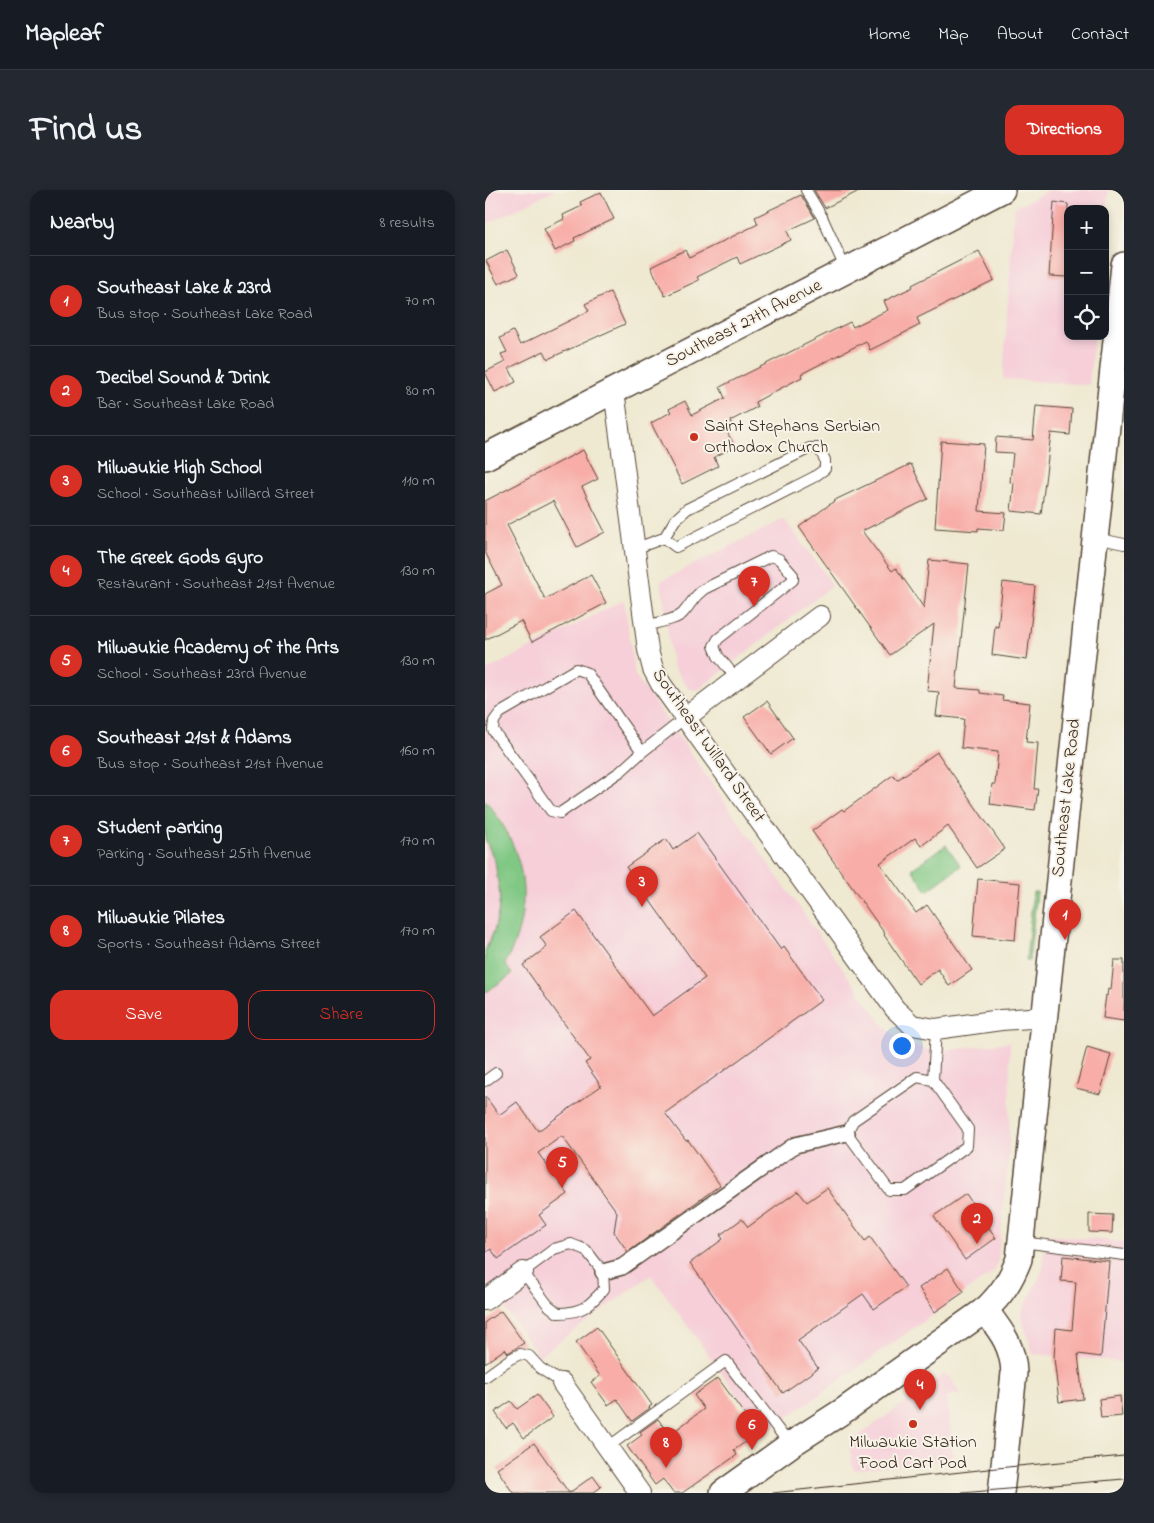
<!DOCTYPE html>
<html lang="en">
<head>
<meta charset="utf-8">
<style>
  :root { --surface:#171b24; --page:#242831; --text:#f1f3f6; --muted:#9ea1a6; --line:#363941; --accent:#d93025 }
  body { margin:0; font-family:"Indie Flower",sans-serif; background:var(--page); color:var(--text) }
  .controls { position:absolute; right:15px; top:15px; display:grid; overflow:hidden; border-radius:10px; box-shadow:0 2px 8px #0003 }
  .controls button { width:45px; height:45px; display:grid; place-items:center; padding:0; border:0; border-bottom:1px solid var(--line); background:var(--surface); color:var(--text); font:25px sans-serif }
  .you { position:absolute; left:416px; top:855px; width:18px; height:18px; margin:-12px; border:4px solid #fff; border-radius:50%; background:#1a73e8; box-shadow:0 0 0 8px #1a73e833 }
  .badge { display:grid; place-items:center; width:32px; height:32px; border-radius:50%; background:var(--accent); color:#fff; font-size:16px; font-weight:700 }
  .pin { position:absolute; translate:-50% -41px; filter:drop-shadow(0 1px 2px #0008) }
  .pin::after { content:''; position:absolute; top:26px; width:18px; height:15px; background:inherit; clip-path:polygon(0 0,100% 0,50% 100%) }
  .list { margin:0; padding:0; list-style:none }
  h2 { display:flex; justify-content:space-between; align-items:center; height:65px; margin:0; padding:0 20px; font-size:21px }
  h2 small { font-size:16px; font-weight:400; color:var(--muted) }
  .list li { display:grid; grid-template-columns:32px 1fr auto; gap:15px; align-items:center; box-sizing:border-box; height:90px; padding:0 20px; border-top:1px solid var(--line) }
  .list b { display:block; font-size:19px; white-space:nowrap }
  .list p { margin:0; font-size:16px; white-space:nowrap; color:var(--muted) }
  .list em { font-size:16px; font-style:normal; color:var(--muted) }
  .actions { display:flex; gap:10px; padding:15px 20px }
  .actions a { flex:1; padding:11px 0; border:1px solid var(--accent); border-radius:15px; text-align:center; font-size:18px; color:var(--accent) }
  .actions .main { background:var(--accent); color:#fff }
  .icon { flex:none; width:28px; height:28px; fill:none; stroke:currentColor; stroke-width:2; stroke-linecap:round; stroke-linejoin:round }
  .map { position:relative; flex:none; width:639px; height:1303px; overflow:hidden; border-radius:15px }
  header { display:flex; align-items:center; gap:30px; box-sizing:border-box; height:70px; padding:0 25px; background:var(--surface); border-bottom:1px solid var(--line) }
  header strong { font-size:24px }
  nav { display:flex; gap:28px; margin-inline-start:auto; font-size:18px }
  .intro { display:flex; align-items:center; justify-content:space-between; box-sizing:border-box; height:120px; padding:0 30px }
  h1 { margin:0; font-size:35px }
  .button { padding:12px 22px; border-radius:15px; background:var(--accent); color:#fff; font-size:18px; font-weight:700 }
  main { display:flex; gap:30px; padding:0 30px }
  aside { flex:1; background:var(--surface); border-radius:15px; box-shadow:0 2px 8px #0003 }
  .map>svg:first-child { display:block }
  .built { fill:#f6cfd9 }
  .green { fill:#81c884; stroke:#5e7951 }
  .building { fill:#f8ada8 }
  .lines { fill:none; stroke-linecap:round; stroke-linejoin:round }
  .service-casing { stroke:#564739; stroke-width:12 }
  .pedestrian-casing { stroke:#564739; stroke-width:18 }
  .minor-casing { stroke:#564739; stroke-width:22 }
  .tertiary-casing { stroke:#564739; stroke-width:28 }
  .service { stroke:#fff; stroke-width:10 }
  .pedestrian { stroke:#fff; stroke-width:15 }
  .minor { stroke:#fff; stroke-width:20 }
  .tertiary { stroke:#fff; stroke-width:25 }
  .tram { stroke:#3b2a1e; stroke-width:1 }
  .poi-dot { fill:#c8321e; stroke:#f7f3e8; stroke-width:2 }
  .labels { text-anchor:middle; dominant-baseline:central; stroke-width:4; stroke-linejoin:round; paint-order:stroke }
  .street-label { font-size:18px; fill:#3b2a1e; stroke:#f7f3e8 }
  .poi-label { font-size:18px; fill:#3b2a1e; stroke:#f7f3e8; text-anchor:start }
</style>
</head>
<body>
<header>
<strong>Mapleaf</strong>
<nav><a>Home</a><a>Map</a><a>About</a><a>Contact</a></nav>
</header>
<div class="intro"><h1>Find us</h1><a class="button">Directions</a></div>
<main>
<aside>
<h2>Nearby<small>8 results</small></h2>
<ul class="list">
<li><span class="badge">1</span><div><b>Southeast Lake &amp; 23rd</b><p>Bus stop · Southeast Lake Road</p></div><em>70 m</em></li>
<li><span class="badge">2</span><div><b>Decibel Sound &amp; Drink</b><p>Bar · Southeast Lake Road</p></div><em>80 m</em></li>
<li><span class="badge">3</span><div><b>Milwaukie High School</b><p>School · Southeast Willard Street</p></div><em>110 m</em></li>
<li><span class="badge">4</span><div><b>The Greek Gods Gyro</b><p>Restaurant · Southeast 21st Avenue</p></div><em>130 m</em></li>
<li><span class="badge">5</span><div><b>Milwaukie Academy of the Arts</b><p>School · Southeast 23rd Avenue</p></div><em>130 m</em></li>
<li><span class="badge">6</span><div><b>Southeast 21st &amp; Adams</b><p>Bus stop · Southeast 21st Avenue</p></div><em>160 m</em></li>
<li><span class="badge">7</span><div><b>Student parking</b><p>Parking · Southeast 25th Avenue</p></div><em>170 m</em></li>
<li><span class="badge">8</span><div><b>Milwaukie Pilates</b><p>Sports · Southeast Adams Street</p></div><em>170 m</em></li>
</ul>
<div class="actions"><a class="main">Save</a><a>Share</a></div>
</aside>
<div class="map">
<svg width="639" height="1303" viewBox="0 0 639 1303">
  <rect width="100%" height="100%" fill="#f7f3e8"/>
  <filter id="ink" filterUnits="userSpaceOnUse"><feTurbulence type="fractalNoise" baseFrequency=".02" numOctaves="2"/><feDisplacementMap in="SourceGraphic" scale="10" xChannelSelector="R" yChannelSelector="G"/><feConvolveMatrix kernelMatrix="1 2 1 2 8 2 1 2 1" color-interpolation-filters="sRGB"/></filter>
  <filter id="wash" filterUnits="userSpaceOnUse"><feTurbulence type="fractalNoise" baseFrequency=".0096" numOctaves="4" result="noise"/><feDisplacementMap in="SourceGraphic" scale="20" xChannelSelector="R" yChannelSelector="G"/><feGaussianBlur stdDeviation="1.12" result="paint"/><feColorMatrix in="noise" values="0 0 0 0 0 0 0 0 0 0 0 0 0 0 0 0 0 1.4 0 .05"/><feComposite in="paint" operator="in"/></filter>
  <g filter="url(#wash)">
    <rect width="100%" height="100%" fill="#efe9d1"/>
    <g class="built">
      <polygon points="0,0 70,0 0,35"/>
      <polygon points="565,0 624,0 620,34 620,19 583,19 583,146 609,146 604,195 518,189 529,18"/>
      <polygon points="299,329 348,395 213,500 204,499 187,476 176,391"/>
      <polygon points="139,410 150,485 397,834 418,853 444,860 472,859 525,852 524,960 513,1070 510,1081 280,1243 166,1085 54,1166 0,1091 0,481"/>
      <polygon points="561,1045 639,1052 639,1172 548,1164 536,1126 538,1119 554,1089 558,1078"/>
      <polygon points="459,1184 465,1187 475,1204 462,1206 468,1269 371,1280 368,1279 364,1253"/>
    </g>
    <g class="green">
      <path d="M0 610C41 659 51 716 20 774L27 784 0 803V761L9 741 13 724 15 706 10 671 0 649Z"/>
      <polygon points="461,655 476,676 442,701 427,679"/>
      <polygon points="548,702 552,702 544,771 541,771"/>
    </g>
    <g id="blocks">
      <g class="building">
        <polygon points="329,0 376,0 340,18"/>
        <polygon points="116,2 129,29 89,48 90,51 70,61 59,39 79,29 78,25 97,16 95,12"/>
        <polygon points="316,5 330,28 302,41 306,50 255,74 252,67 212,87 214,90 180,106 166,77 200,60 204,68 273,34 270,27"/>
        <polygon points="569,12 583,14 583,87 564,86"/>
        <polygon points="22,60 34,84 13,94 1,71"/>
        <polygon points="494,61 509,90 432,128 435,135 385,160 381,151 316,184 317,187 270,212 272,217 245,231 247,234 240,238 250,257 229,267 233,276 197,294 166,233 186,222 184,219 200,211 207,225 240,208 235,197 365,132 368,137 403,120 399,111 428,97 427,95"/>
        <polygon points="125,102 140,134 63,169 59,161 24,178 31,192 10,202 0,182 20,172 16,164 22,162 15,148 28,141 35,155 104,121 100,114"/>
        <polygon points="551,216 587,219 585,245 566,243 556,324 526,321 529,293 525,292 528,263 510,262 511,247 548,250"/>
        <polygon points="456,251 499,254 494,321 521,323 519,340 493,338 493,341 450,338"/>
        <polygon points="98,260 113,289 97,297 120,342 92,357 68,311 22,335 60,409 106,385 121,413 47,452 36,431 0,450 0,404 17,395 0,362 0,311"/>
        <polygon points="426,274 443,309 377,341 407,381 411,378 439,418 444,370 484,374 471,498 495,500 495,503 518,506 517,510 545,513 541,552 553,553 549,599 553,599 550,620 505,614 507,594 510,594 513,562 476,558 479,529 451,526 454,502 442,501 449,434 405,465 314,337 352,309"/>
        <polygon points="518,392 550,396 542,470 507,465 510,436 513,437"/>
        <polygon points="282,511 308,548 286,564 259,527"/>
        <polygon points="452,562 520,659 492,678 463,636 436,656 430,648 395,673 431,723 442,715 487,780 464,796 453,779 433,794 399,745 400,744 327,641 357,619 359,621 408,585 412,590"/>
        <polygon points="212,643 296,760 299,757 337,810 180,923 201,951 203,950 235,995 143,1062 129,1042 132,1022 77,946 53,963 83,1004 54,1025 61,1035 13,1069 6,1059 0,1063 0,906 14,925 32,912 53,941 116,896 100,873 105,870 38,775 62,757 55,747 91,721 167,826 220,788 141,677 181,649 188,660"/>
        <polygon points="493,689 535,693 530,750 488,746"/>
        <polygon points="629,770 639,770 639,831 618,828 621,805 622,806 623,799 626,800"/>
        <polygon points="602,857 626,864 615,904 591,898"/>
        <polygon points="342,998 380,1051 385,1047 421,1097 389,1119 378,1104 313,1150 333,1178 298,1203 205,1073 238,1049 235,1045 257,1029 263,1037 313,1001 322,1012"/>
        <polygon points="481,1004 511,1048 480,1070 449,1026"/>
        <polygon points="604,1024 628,1025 627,1043 604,1042"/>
        <polygon points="578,1066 624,1071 616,1167 593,1164 598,1209 574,1212 569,1168 571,1138 587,1140 591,1092 576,1091"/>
        <polygon points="463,1078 479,1102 450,1122 434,1098"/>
        <polygon points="16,1121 39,1153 23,1163 20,1159 0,1173 0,1132"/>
        <polygon points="112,1137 167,1215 164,1217 165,1218 147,1231 132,1209 123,1215 106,1192 115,1186 91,1152"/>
        <polygon points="233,1188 273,1243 249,1260 252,1265 197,1303 188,1303 178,1289 170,1295 142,1256 157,1245 155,1242 173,1229 184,1245 219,1219 209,1205"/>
        <polygon points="52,1205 68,1227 39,1248 28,1233 21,1238 10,1222 26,1211 32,1219"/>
        <polygon points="635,1206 637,1226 616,1228 614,1209"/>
        <polygon points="49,1253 84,1303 108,1286 116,1297 108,1303 28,1303 12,1279"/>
      </g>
    </g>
  </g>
  <g filter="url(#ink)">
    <use href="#blocks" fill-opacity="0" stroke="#564739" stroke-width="1"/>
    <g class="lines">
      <defs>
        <g id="service">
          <polyline points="321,0 337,27 361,80"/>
          <polyline points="611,348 639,354"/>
          <polyline points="149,359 179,348 190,330 202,319 325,258 334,258 340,270 340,279 329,287 191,357 179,348"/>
          <path d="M160 436C169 433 192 430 198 423 207 413 207 408 219 399L286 366 294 369 308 385V390L233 449 229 456 233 466 252 489"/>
          <polyline points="157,562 102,483 91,479 15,523 9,531 8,540 66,621 75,623 136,581 157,562 200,528"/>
          <polyline points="448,890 432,887 368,931 362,943 404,1000 420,1000 482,956 483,939 448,890 451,839"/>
          <polyline points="0,891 11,883"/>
          <polyline points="537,1052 639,1065"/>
          <path d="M86 1054 101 1060 118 1082 119 1099C104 1116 97 1123 73 1123L63 1115 38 1082 69 1059Z"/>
          <polyline points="0,1187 25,1169 35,1164 44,1166 55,1178 77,1193"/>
          <polyline points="123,1257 241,1171 305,1255"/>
        </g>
        <polyline id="pedestrian" points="118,1082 137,1077 310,955 362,943"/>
        <g id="minor">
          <polyline points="129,200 163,460 168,479 176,494 410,819 427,835 451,839 516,830 560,827"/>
          <polyline points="200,528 335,426"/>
          <polyline points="0,1110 38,1082"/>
          <polyline points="77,1193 155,1303"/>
        </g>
        <g id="tertiary">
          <polyline points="0,267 517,0"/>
          <path d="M500 1120C516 1141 528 1155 529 1183L516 1303"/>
          <path d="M238 1303 305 1255 361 1219 500 1120C517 1104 526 1090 534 1069L639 75"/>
        </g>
      </defs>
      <use href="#service" class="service-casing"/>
      <use href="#pedestrian" class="pedestrian-casing"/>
      <use href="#minor" class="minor-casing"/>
      <use href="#tertiary" class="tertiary-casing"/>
      <use href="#service" class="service"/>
      <use href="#pedestrian" class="pedestrian"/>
      <use href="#minor" class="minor"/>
      <use href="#tertiary" class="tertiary"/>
      <g class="tram">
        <polyline points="288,1303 512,1278 639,1266"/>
        <polyline points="477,1303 639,1289"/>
      </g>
    </g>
  </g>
  <g class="poi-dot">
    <circle cx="209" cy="247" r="5"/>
    <circle cx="428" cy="1234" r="5"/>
  </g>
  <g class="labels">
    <g class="street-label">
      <text transform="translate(259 134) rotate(-27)">Southeast 27th Avenue</text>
      <text transform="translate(223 556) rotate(55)">Southeast Willard Street</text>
      <text transform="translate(582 608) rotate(-84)">Southeast Lake Road</text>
    </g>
    <g class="poi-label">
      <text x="219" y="237">Saint Stephans Serbian<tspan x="219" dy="21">Orthodox Church</tspan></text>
      <text x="428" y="1253" text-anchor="middle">Milwaukie Station<tspan x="428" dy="21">Food Cart Pod</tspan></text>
    </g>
  </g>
</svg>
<div class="controls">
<button>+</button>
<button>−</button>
<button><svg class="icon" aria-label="locate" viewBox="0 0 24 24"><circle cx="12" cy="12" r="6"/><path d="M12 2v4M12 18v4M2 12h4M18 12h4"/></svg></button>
</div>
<div class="you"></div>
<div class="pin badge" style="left:580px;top:750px">1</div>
<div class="pin badge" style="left:492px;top:1054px">2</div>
<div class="pin badge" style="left:157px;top:717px">3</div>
<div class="pin badge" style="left:435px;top:1220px">4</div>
<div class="pin badge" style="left:77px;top:998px">5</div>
<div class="pin badge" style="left:267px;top:1260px">6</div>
<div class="pin badge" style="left:269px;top:417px">7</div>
<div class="pin badge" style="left:181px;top:1278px">8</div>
</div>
</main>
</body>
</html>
